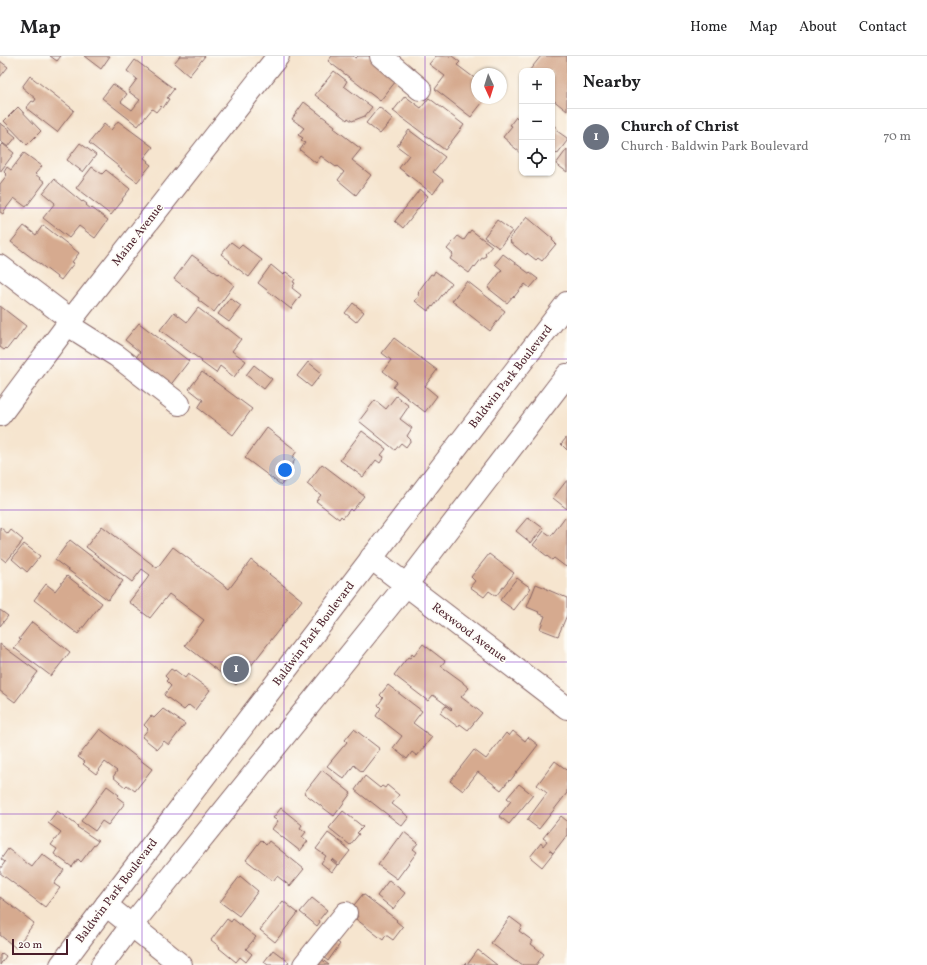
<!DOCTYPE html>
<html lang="en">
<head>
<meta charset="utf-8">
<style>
  :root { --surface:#fff; --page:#f2f2f2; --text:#202124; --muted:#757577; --line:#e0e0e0; --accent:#d1495b }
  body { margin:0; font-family:Vollkorn,serif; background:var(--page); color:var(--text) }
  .controls { position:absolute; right:12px; top:12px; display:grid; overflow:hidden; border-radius:8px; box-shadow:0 1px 3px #0004 }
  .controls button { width:36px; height:36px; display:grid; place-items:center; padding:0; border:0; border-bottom:1px solid var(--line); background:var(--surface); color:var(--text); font:20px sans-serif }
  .compass { position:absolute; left:471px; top:12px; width:36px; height:36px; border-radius:50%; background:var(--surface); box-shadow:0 1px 3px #0004; rotate:176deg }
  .scale { position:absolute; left:12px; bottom:10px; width:56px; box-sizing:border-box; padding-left:4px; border:2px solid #4a1f2b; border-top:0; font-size:11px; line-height:14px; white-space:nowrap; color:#4a1f2b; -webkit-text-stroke:3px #fdfcf7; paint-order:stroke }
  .you { position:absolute; left:285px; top:414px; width:14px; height:14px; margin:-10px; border:3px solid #fff; border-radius:50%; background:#1a73e8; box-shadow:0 0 0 6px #1a73e833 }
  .badge { display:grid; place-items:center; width:26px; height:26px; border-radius:50%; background:var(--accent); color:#fff; font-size:13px; font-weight:700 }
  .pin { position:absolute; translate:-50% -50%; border:2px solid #fff; box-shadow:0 1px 4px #0006 }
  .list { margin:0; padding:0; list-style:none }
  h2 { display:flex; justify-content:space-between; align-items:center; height:52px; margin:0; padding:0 16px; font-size:17px }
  h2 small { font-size:13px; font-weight:400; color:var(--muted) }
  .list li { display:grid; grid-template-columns:26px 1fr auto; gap:12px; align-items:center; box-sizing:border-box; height:56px; padding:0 16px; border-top:1px solid var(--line) }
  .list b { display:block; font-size:15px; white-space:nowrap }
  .list p { margin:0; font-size:13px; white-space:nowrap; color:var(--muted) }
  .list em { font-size:13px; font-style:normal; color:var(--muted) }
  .icon { flex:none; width:22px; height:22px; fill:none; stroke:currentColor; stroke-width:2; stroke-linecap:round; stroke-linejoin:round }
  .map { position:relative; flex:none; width:567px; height:909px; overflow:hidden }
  header { display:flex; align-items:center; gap:24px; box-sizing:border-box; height:56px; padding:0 20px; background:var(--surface); border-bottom:1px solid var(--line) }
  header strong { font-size:19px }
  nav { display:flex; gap:22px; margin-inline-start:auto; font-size:14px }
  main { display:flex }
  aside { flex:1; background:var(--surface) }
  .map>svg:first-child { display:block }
  .building { fill:#d6aa8f }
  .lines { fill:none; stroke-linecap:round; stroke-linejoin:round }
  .minor-casing { stroke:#866464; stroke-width:24 }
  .major-casing { stroke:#866464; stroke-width:24 }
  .minor { stroke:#fff; stroke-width:22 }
  .major { stroke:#fff; stroke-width:22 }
  .grid { fill:none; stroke:#7b2cbf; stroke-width:1; stroke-opacity:0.55 }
  .labels { text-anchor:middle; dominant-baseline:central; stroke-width:3.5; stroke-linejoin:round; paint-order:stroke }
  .street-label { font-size:12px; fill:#4a1f2b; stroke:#fdfcf7 }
</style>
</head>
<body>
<header>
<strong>Map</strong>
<nav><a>Home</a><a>Map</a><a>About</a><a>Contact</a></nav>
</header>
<main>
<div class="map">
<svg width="567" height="909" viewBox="0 0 567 909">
  <rect width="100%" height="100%" fill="#fdfcf7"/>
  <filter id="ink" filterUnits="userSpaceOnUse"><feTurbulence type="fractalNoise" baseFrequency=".025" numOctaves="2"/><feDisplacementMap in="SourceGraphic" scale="8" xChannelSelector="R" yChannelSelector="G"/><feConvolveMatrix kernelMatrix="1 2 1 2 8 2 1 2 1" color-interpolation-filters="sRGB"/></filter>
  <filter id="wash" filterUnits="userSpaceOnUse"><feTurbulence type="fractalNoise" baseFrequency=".012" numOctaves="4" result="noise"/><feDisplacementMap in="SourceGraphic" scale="16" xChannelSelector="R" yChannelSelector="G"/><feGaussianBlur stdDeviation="0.9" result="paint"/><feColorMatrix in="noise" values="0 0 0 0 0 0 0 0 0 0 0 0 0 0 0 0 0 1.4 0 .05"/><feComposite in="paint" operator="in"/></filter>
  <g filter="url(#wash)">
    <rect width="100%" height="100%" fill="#f6e5cf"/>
    <g id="blocks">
      <g class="building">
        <polygon points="50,0 61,0 57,5"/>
        <polygon points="84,0 110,0 101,13"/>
        <polygon points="180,0 205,0 189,20 174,7"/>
        <polygon points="332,0 353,0 356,2 358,0 374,0 400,20 380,45 328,5"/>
        <polygon points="436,0 452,0 460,6 457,9 477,24 477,42 486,42 471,61 435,33 445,20 429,8"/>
        <polygon points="541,0 567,0 567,55 552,43 552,15 529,15"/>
        <polygon points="135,4 174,33 167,42 169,43 163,52 161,50 156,56 152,53 138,70 102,42 113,28 127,38 121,46 132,54 140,44 128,35 137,23 127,15"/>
        <polygon points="0,5 8,11 0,21"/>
        <polygon points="334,15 347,25 344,30 372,51 365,60 352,65 348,62 347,64 315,39"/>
        <polygon points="30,20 74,54 57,76 26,52 32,45 34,46 36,43 22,31"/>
        <polygon points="405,40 421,52 429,42 464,69 445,94 393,55"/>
        <polygon points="304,46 335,70 334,72 361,93 352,104 371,119 356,139 338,124 344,116 337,110 336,111 321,100 316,107 300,94 305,87 301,84 303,82 298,79 304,72 292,63"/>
        <polygon points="18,51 41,75 27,89 4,65"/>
        <polygon points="379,51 393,63 380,78 366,67"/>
        <polygon points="522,58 522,96 521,97 510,88 510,87 503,81 512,70 510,69 516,61 518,62"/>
        <polygon points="118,65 153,91 144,102 148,105 147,106 151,109 137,126 121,114 122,113 89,87 104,68 111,74"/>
        <polygon points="0,67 10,74 9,75 16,81 8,91 0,85"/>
        <polygon points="552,68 558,73 557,75 567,82 567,85 557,98 552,94"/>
        <polygon points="409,74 445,101 433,116 443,124 433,138 399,112 409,99 397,90"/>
        <polygon points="80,87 96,99 83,116 67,104"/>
        <polygon points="3,88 14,97 0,116 0,91"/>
        <polygon points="567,93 567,116 556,108"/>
        <polygon points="24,97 42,110 35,118 45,126 26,151 14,142 4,155 4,156 3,158 0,156 0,128 7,119 4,116 7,111 11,114"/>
        <polygon points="92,111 102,118 106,114 129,132 130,133 122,143 123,144 111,159 76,132"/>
        <polygon points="54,123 82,146 83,145 87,148 86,149 91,153 92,152 108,164 95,182 79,170 69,182 43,162 55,147 43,137"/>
        <polygon points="420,133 428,140 403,172 395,165"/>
        <polygon points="527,161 553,183 552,184 556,188 542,205 538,202 536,204 527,197 526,199 510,186 511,185 509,183"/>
        <polygon points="497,164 512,175 499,192 484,181"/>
        <polygon points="43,169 79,197 72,206 74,207 61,224 11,186 24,170 36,179"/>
        <polygon points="471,174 492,190 485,198 486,199 484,203 482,202 475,211 474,210 469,217 450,203 453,198 447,193 458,180 464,184"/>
        <polygon points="231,186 239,192 242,189 262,204 249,221 229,206 230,205 221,198"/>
        <polygon points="503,198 530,218 530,217 538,223 530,232 525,228 522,232 522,231 514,241 513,240 507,247 488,232 502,214 495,208"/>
        <polygon points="192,199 218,218 219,217 234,229 214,256 198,244 199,242 174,223"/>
        <polygon points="271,209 283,219 286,216 295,223 293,226 295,227 292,232 301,239 291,253 258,227"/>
        <polygon points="435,215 451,227 433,251 432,250 428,255 415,245 419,240 418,238 419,237 418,236 431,218 433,219"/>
        <polygon points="467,225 505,255 490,275 452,245"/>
        <polygon points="230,242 241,250 229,266 218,258"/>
        <polygon points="353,247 364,256 356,266 345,257"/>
        <polygon points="0,250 26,270 15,285 14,284 7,293 6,292 4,294 0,291"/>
        <polygon points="198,252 226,273 227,272 241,283 232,295 246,305 234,321 220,310 216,317 201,306 202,305 160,274 174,256 187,266"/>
        <polygon points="139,267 189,305 169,331 134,304 140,296 125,284"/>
        <polygon points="394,282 437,314 425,330 437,340 425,356 393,331 397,326 383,315 391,304 382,297"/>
        <polygon points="308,306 322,317 311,331 297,320"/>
        <polygon points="254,309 272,323 264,333 246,319"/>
        <polygon points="202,316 252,353 233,379 198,352 203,344 189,333"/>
        <polygon points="396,340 409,350 400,363 412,372 407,380 411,384 406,391 401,387 395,394 359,365 375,344 386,353"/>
        <polygon points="267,372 297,395 292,402 295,404 290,411 293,413 281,429 245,402"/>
        <polygon points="362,375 386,393 381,399 384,401 380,407 376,404 363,421 340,404"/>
        <polygon points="567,381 567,394 561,388"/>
        <polygon points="322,408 364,440 352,455 350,453 343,462 341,460 339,463 316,445 321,439 307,428"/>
        <polygon points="567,424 567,453 553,442"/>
        <polygon points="528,461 543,472 531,487 516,475"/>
        <polygon points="565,461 567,463 567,510 566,511 554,502 552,504 533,489 544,475 551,480"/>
        <polygon points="102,470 157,512 173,491 229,533 251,504 302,544 236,629 185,589 204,564 169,538 150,562 129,546 150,519 142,513 132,526 86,491"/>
        <polygon points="0,471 8,478 11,474 23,484 20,488 20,489 6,506 0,501"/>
        <polygon points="70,484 123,525 108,544 55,504"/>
        <polygon points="24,488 40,500 27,516 12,503"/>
        <polygon points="489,498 514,517 496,540 489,535 484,541 470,531 475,525 471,521"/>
        <polygon points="67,520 102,547 78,578 34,544 46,528 55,535"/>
        <polygon points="517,522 531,532 514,554 500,544"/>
        <polygon points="536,528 546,532 546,533 567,542 567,559 558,580 540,573 545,560 538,557 539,556 527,551"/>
        <polygon points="0,554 8,560 0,570"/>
        <polygon points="32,566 70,596 51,620 14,592 21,584 19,583"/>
        <polygon points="0,588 38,616 15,646 0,635"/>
        <polygon points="423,588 445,605 441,610 463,626 463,627 469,632 461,641 482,657 468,674 460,668 458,671 440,657 446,650 451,654 452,653 433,639 428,645 394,619 408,601 410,602 412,598 414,600"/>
        <polygon points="171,613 174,615 175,614 185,622 188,618 210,634 195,654 189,649 184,654 164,639 171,630 166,625 168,623 165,620"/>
        <polygon points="388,629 422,655 413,667 432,681 417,700 412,696 407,703 393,692 402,680 376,660 381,652 378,649 383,642 380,639"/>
        <polygon points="163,653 185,668 169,689 164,685 157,693 142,681 148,673 144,669 151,660 154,662"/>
        <polygon points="100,673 152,713 135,735 127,729 125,731 113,721 117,715 105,706 96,718 83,708 85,706 78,701"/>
        <polygon points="354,673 380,693 362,716 354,709 344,723 327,710 347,686 345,684"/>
        <polygon points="513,675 525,685 528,681 538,689 510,725 509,724 501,734 478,716 463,735 450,725 474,694 486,703 506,677 509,680"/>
        <polygon points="555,705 567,714 567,737 539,773 527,764 547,737 537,729"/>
        <polygon points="322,714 351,737 334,760 304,737"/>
        <polygon points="365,720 380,732 382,730 385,732 387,729 399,739 392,748 409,761 402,770 370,745 370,746 355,734"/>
        <polygon points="519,728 533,739 509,768 499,760 511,745 507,742"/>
        <polygon points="107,730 119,739 117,741 125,747 108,769 102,765 95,775 81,765"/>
        <polygon points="281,752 302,769 300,772 306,776 302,781 308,785 300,795 272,773 278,765 273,762"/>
        <polygon points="57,755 78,770 77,771 98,785 95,789 94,789 81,806 78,803 72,811 54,798 57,793 51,789 61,776 48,767"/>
        <polygon points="343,755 363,771 357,777 359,778 350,789 329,772"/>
        <polygon points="561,760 567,765 567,779 553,797 549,794 553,797 542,811 530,801 541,787 543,790 547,785 543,782"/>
        <polygon points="404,776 418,787 413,793 417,796 397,823 378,809 398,782 399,783"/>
        <polygon points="328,777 343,788 343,789 350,795 339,809 332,803 331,804 337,809 332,816 321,807 326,800 316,793"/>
        <polygon points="261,784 266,789 269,785 304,813 290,830 277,820 273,825 246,804"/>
        <polygon points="8,793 32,811 42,798 64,814 54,828 60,832 45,851 0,817 0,813 5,806 1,803"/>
        <polygon points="240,820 258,835 239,860 220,846"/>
        <polygon points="389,824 405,837 393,853 377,840"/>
        <polygon points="363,838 397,864 396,865 403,871 393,884 386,879 383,884 356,863 358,860 350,854"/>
        <polygon points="0,841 34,867 16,892 0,879"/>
        <polygon points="312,842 327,854 319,864 320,866 317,870 300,856"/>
        <polygon points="283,845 298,857 275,886 260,874"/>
        <polygon points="510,861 522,870 519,875 533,885 531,888 544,898 536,909 523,909 517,905 516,906 491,887"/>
        <polygon points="227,863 231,866 233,863 256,881 246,893 252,898 246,906 240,901 236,906 219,892 220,891 211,884"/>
        <polygon points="329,881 340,888 328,905 317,896"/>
        <polygon points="273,894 289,906 287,909 268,909 264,906"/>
        <polygon points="478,894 497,909 463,909 465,907 467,909"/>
        <polygon points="2,897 6,900 0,909 0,899"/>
        <polygon points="316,899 329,909 308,909"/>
      </g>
    </g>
  </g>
  <g filter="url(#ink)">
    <use href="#blocks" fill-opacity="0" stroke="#866464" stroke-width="1"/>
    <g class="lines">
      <defs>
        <g id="minor">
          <polyline points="381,0 420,33"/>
          <polyline points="0,210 71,264"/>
          <polyline points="68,269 117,300 179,348"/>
          <polyline points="0,359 71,264 278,0"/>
          <polyline points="371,502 567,652"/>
          <polyline points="106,849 181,909"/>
          <polyline points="304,909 346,857"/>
        </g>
        <g id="major">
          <polyline points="61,909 106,849 567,247"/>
          <polyline points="102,909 131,870 406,529 567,319"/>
        </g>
      </defs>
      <use href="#minor" class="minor-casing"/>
      <use href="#major" class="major-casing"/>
      <use href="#minor" class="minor"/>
      <use href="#major" class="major"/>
    </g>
  </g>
  <path class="grid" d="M142 0V909M284 0V909M425 0V909M0 152H567M0 303H567M0 454H567M0 606H567M0 758H567"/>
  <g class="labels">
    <g class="street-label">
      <text transform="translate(138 179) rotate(-52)">Maine Avenue</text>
      <text transform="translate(511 321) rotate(-52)">Baldwin Park Boulevard</text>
      <text transform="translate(469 577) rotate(37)">Rexwood Avenue</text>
      <text transform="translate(314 578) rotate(-53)">Baldwin Park Boulevard</text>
      <text transform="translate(117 835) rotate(-53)">Baldwin Park Boulevard</text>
    </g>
  </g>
</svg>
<div class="controls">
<button>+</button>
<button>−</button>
<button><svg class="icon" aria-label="locate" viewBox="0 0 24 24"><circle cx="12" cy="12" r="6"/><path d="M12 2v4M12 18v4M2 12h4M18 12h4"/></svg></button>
</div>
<svg class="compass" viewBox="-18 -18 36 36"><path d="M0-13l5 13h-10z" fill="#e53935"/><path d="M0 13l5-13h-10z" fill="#757577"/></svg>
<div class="scale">20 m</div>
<div class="you"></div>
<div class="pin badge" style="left:236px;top:613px;background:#6b7280">1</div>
</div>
<aside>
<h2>Nearby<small></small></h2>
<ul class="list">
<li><span class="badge" style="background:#6b7280">1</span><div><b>Church of Christ</b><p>Church · Baldwin Park Boulevard</p></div><em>70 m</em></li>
</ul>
</aside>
</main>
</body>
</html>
